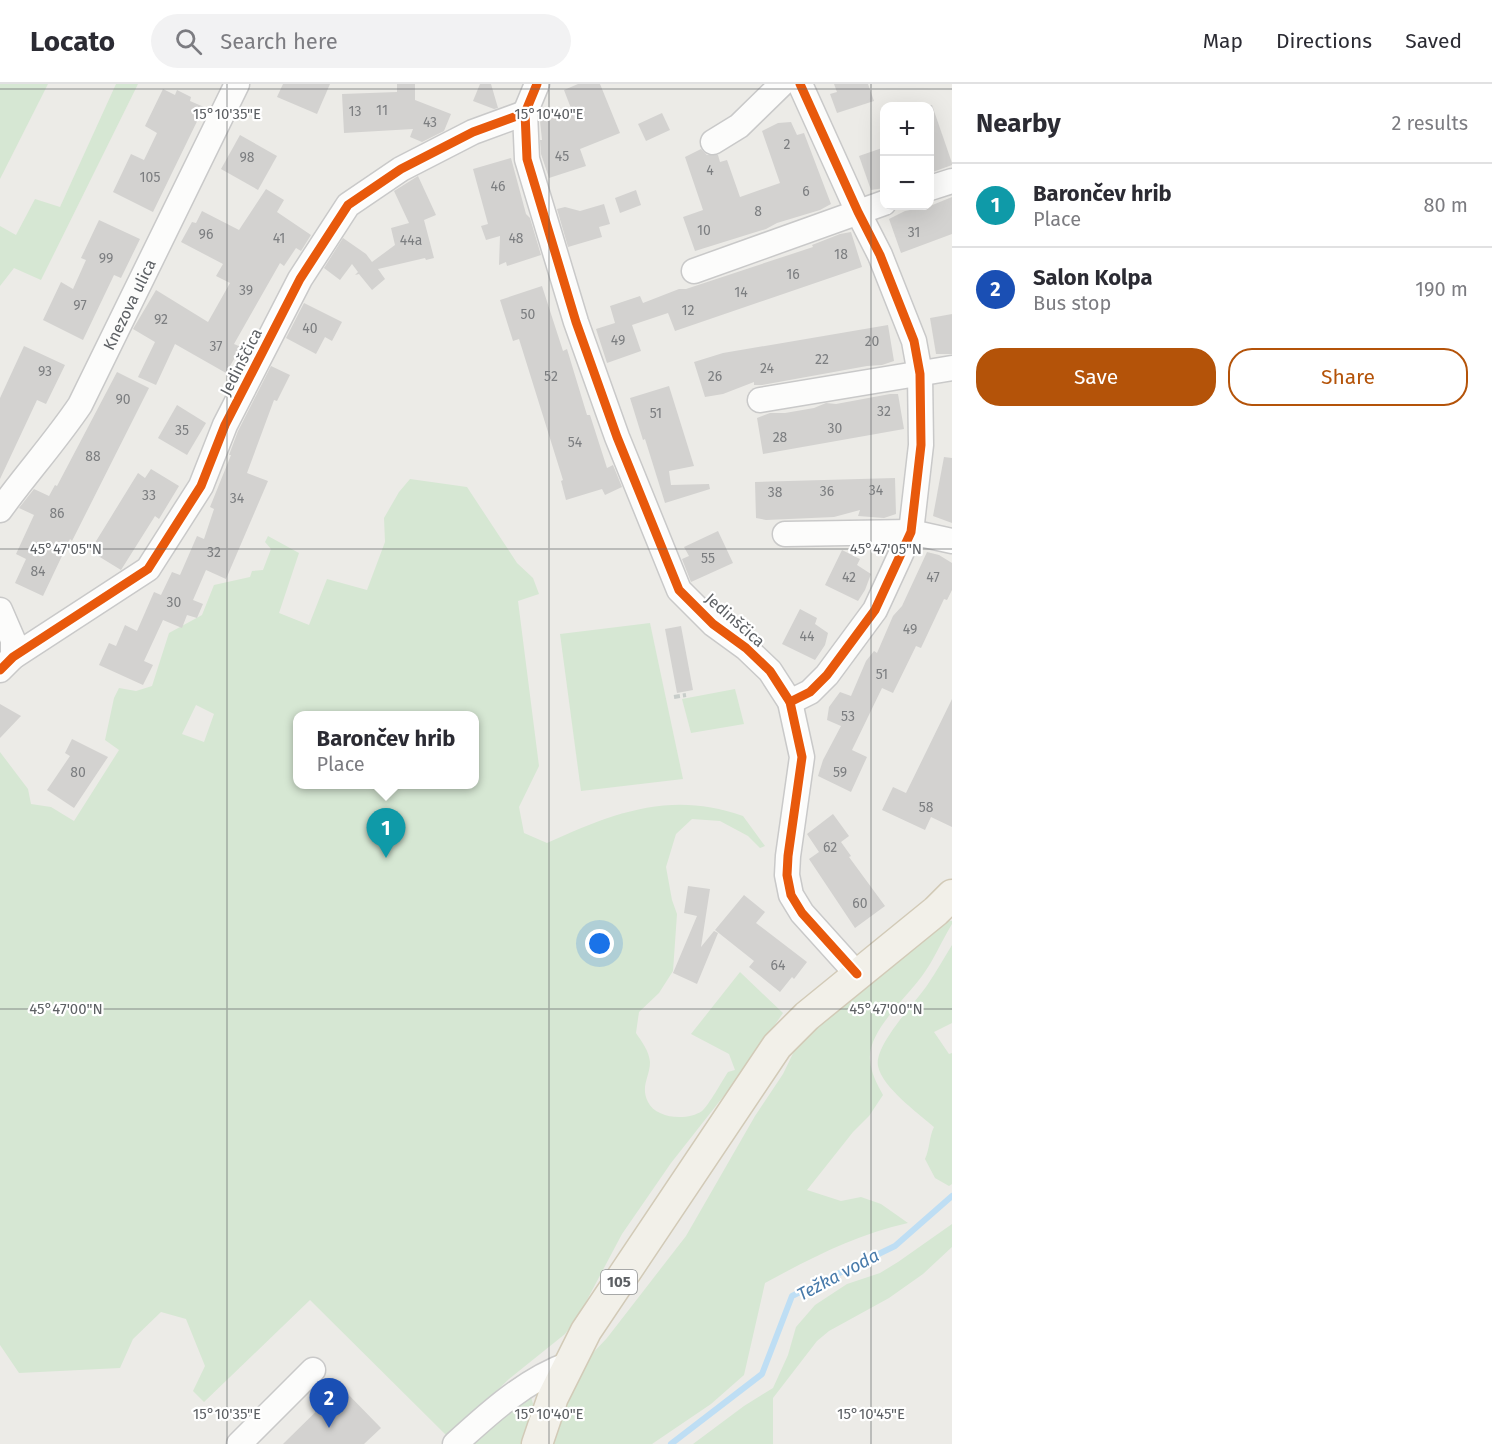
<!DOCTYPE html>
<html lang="en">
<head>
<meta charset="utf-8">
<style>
  :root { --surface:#fff; --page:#f2f2f3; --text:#2b2b33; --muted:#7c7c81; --line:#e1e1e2; --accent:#b45309 }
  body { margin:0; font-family:"Fira Sans",sans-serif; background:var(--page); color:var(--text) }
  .controls { position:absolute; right:18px; top:18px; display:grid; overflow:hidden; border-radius:12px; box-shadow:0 6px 24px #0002 }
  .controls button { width:54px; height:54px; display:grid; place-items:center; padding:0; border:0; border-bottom:2px solid var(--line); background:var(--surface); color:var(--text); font:30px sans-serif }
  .you { position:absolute; left:600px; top:860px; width:21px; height:21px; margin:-15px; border:4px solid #fff; border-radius:50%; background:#1a73e8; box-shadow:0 0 0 9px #1a73e833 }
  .badge { display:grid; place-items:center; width:39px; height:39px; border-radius:50%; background:var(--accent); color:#fff; font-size:20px; font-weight:700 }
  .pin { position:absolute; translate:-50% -50px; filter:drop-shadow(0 2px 3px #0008) }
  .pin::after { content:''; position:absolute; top:32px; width:21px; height:18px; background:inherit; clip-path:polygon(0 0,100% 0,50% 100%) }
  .popup { position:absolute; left:293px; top:627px; width:186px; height:78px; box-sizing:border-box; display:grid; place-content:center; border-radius:12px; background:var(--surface); filter:drop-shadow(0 2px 4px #0005); font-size:20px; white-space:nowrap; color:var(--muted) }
  .popup b { font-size:22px; color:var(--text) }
  .popup::after { content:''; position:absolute; left:50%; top:100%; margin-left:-12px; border:12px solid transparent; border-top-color:var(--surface) }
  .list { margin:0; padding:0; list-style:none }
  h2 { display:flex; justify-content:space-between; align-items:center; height:78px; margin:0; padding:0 24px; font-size:26px }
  h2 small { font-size:20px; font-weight:400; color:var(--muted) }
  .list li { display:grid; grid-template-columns:39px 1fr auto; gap:18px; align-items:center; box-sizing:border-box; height:84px; padding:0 24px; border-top:2px solid var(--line) }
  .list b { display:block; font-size:22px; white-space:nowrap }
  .list p { margin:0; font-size:20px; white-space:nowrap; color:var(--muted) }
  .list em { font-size:20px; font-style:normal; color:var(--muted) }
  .actions { display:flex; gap:12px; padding:18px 24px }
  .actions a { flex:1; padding:14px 0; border:2px solid var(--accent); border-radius:24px; text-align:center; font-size:21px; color:var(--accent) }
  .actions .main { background:var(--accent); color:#fff }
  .icon { flex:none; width:33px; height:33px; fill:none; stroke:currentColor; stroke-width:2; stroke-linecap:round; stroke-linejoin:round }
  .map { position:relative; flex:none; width:952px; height:1360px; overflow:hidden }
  header { display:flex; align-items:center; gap:36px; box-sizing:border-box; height:84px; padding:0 30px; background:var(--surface); border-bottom:2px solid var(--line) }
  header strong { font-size:28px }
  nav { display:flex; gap:33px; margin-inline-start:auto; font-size:21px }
  .search { width:420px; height:54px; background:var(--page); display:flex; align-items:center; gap:15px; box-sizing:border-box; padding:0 21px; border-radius:33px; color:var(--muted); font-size:22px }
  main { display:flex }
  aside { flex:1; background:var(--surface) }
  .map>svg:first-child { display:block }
  .green { fill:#d6e7d3; fill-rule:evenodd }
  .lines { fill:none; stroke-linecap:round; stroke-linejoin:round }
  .stream { stroke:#bedef4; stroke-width:6 }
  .building { fill:#d3d2d0 }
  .minor-casing { stroke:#c9c9c9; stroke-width:27 }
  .major-casing { stroke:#d2cab7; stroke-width:33 }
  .path { stroke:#c8cdca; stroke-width:4; stroke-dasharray:6 3; stroke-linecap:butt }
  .minor { stroke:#fcfcfb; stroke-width:24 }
  .major { stroke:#f2f0e9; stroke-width:30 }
  .cycleway-casing { stroke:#fff; stroke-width:13 }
  .cycleway { stroke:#e8590c; stroke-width:9 }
  .ticks { fill:none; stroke:#5d6064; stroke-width:1.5; stroke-opacity:0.45 }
  .labels { text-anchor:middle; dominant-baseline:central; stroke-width:4.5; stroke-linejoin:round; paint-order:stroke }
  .number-label { font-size:14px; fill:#7c7e80 }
  .shield { fill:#fff; stroke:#8e9092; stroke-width:1.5 }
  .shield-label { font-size:15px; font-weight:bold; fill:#5d6064 }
  .street-label { font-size:16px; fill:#5d6064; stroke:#fff }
  .water-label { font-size:18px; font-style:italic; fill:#487aaa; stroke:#fff }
  .ticks-label { font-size:15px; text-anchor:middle; fill:#5d6064; stroke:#fff; stroke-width:4.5; stroke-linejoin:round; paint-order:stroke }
</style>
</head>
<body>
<header>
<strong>Locato</strong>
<div class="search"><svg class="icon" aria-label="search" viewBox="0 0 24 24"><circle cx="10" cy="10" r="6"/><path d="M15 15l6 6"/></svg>Search here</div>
<nav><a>Map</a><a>Directions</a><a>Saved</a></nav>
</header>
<main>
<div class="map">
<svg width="952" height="1360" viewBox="0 0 952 1360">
  <rect width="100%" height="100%" fill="#ecebe7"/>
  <g class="green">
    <polygon points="0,0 48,0 0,95"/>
    <polygon points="116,0 138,0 41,196 14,184 0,202 0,142 16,151 35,115 60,123"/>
    <path d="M410 395 467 403 517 479 533 494 539 510 518 517 539 682 519 723 524 749 547 759C613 729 671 706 743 732L765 762 760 764 748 752 720 737 692 735 676 750 666 783 672 816 677 830 673 887 659 909 639 928 636 949C642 958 649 967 650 978 650 993 640 1002 648 1018 656 1035 688 1037 702 1027 709 1021 722 997 728 988L735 986 729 970 691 950 740 888 783 929 741 990 671 1079 622 1150 579 1231 565 1250 509 1295 448 1353 310 1216 204 1318 193 1307 205 1282 186 1235 161 1228 133 1255 120 1284 19 1289 0 1261V668L28 705 31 720 51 723 74 737 119 666 105 656 114 614 119 604 136 607 152 602 169 549 202 531 214 501 250 493 252 487 263 486 271 465 265 458 268 452 299 469 279 529 309 541 327 495 367 506 385 458 384 434 399 408ZM196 621 214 630 204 658 182 650ZM298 632H474V700H298Z"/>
    <polygon points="650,539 683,695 581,707 560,550"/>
    <polygon points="735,605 744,640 691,649 682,615"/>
    <path d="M946 836 952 837V840C942 856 934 876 922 892 907 913 867 948 870 976 871 989 877 1000 883 1011L869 1032 853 1048 807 1106 841 1117 861 1113 881 1120 908 1139C857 1150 811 1174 765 1199L744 1291 711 1320 652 1360H547L573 1290 607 1254 686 1152 755 1032 783 990 802 951Z"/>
    <path d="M952 861V939L934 948 949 970 952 969V1100L949 1102 935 1094 925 1075C930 1064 929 1053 934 1043 918 1029 882 1003 878 982 874 961 916 918 928 900 936 888 944 874 952 861Z"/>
    <polygon points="952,1140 952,1163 923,1190 889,1214 829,1247 817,1257 773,1314 773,1360 693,1360 744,1322 773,1304 788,1271 796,1243 815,1221 847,1200 880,1189 898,1178"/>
    <polygon points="531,1313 534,1323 524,1360 465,1360 510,1319"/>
  </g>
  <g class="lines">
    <polyline class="stream" points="671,1360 762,1290 792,1212 895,1162 952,1112"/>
  </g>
  <g class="building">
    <polygon points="283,0 330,0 317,30 277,13"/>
    <polygon points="397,0 415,0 415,16 451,30 444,47 422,58 410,53 413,45 344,49 342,10 397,8"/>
    <polygon points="480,0 491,0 498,24 494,25 473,17"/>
    <polygon points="578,0 600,0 620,49 580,65 586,82 549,94 541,70 540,56 542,56 540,37 572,27 564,6"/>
    <polygon points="834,0 868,0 874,17 837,29 830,10 837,8"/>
    <polygon points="163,5 175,11 177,6 191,13 190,17 204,23 153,128 113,108 131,70 144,76 157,49 145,42"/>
    <polygon points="930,21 932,21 952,79 952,81 930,89"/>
    <polygon points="662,29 670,46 646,57 638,40"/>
    <polygon points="791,38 797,51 804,49 831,120 820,126 777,139 766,145 695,167 683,133 703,126 685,73 701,65 707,71 718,71 720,78 727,76 740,113 780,99 762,47 778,39"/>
    <polygon points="240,51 277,72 258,106 221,85"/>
    <polygon points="885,63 885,104 871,106 859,72"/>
    <polygon points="511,74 526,130 530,134 541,171 507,182 506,178 499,181 500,152 486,156 481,142 488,140 473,85"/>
    <polygon points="418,92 436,131 424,136 434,174 426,176 425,174 378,185 385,195 372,206 359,190 355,191 358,188 352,180 340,196 324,184 343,154 366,170 372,178 395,161 391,144 409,139 394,107"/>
    <polygon points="266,105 284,116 277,128 311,151 301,167 296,164 284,182 280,179 234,260 241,263 226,289 175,260 156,301 138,293 155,258 133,245 156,206 208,238 230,199 216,192 223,180 181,158 192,138 196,139 202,127 239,146"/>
    <polygon points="636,106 641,121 620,129 615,114"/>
    <polygon points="952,113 952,150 901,169 889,135 905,127 930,122"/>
    <polygon points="604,120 610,140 599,143 602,153 568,163 557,125 565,123 580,127"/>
    <polygon points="99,136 140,155 121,194 114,191 83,256 43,236 61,198 73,205 86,176 81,174"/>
    <polygon points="851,148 862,183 675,247 668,229 632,241 641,267 607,279 596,245 615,239 610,222 640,212 643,219 679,205 686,205 813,163 812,161 840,150"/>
    <polygon points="542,202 563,267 567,265 587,331 590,331 607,384 613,381 622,403 605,411 602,405 566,416 561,397 563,396 519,255 513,257 500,216"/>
    <polygon points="304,219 342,238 332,257 325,253 316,270 286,254"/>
    <polygon points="952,230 952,270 936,270 930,234"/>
    <polygon points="888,241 894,277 882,281 867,282 762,301 754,301 754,298 723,310 705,313 694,278 723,269"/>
    <polygon points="24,262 65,281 46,320 37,316 0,395 0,314"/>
    <polygon points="271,282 290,291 277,317 274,316 247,389 268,397 226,495 206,486 193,516 203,520 197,534 187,531 182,544 163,536 144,577 153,581 143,601 99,581 109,559 116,562 125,541 137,547 154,508 161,511 172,488 180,491 197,452 204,455 214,425 210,423 231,371 229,371 238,347"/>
    <polygon points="117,288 149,304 72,457 70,455 43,512 15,499 26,475 16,470 34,431 19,424 34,405 49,412 55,401 57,402"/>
    <polygon points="669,302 694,382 669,387 671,401 709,400 710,405 665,419 645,355 643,356 630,314"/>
    <polygon points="890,310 898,310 904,345 763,370 757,334 770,329 785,329 814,324 826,319 836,320"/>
    <polygon points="177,321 206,339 187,371 158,354"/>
    <polygon points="944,373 952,374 952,439 933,432"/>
    <polygon points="151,385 179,402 159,435 155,432 121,486 90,467 138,389 145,394"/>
    <polygon points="895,394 896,430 884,434 858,432 860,426 834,433 766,436 756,434 755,398"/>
    <polygon points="718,447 733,479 691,498 682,475 689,472 684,463"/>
    <polygon points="842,466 860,475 857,481 871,490 865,506 858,517 825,501"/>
    <polygon points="927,468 939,471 952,479 952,506 947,516 944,515 921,564 916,562 893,609 882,604 852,666 867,673 851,708 818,692 823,676 841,642 827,636 829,623 840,608 851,612 866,577 874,567 877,569 893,532 902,522"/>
    <polygon points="800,525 817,534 815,540 828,549 825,561 815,576 782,560"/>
    <polygon points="681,542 693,606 677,609 665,545"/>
    <polygon points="952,615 952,743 931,733 925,746 882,726 893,703 906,709"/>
    <polygon points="0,620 21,632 0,654"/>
    <polygon points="72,655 108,673 74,724 47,706 70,672 65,669"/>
    <polygon points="833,730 849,752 841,758 851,772 849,773 885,822 855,844 809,775 819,768 807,750"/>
    <polygon points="688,802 710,805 701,863 714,847 718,849 697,900 673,889 697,832 684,829"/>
    <polygon points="744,811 765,828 756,839 807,878 794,895 792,893 780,908 749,883 754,877 715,846"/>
    <polygon points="341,1303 381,1344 364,1360 283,1360"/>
  </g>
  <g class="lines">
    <defs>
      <g id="minor">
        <polyline points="537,0 525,29 527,75 576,238 617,353 679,506 713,540 746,564 770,587 790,618 802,673 788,772 787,791 791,811 802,829 857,890"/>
        <polyline points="713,58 739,42 782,0"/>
        <polyline points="930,104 952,97"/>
        <polyline points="694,187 884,119"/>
        <polyline points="760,316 952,284"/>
        <path id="s1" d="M0 426C26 390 55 358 80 321L237 0"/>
        <polyline points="785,450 911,448 952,457"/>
        <polyline points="0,526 13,556 13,573"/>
        <polyline points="0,586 13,573 148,485 201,402 225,341 300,195 348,121 401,85 473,48 525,29"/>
        <polyline points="790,618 810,608 827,591 875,526 911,448 921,361 920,290 914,257 880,171 858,128 800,0"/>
        <polyline points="239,1360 313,1286"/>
        <path d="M455 1360C489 1329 525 1296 569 1280"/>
      </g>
      <polyline id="major" points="537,1360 553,1313 586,1247 777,962 807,932 936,827 952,811"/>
    </defs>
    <use href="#minor" class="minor-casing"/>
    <use href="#major" class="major-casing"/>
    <polyline class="path" points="674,613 686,611"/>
    <use href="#minor" class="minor"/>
    <use href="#major" class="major"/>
    <defs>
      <g id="cycleway">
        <polyline points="537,0 525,29 527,75 576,238 617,353 679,506 713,540 746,564 770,587 790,618 802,673 788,772 787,791 791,811 802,829 857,890"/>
        <polyline points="0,586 13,573 148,485 201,402 225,341 300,195 348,121 401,85 473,48 525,29"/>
        <polyline points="790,618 810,608 827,591 875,526 911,448 921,361 920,290 914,257 880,171 858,128 800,0"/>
      </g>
    </defs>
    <use href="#cycleway" class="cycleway-casing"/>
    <use href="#cycleway" class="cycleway"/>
  </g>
  <path class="ticks" d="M227 0V1360M549 0V1360M871 0V1360M0 5H952M0 465H952M0 925H952"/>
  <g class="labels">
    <g class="number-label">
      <text x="382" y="26">11</text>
      <text x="355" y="27">13</text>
      <text x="430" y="38">43</text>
      <text x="787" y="60">2</text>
      <text x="562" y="72">45</text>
      <text x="247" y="73">98</text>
      <text x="710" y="86">4</text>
      <text x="150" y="93">105</text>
      <text x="498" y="102">46</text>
      <text x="806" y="107">6</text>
      <text x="758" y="127">8</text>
      <text x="704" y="146">10</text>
      <text x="914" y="148">31</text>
      <text x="206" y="150">96</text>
      <text x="279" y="154">41</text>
      <text x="516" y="154">48</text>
      <text x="411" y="156">44a</text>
      <text x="841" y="170">18</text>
      <text x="106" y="174">99</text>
      <text x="793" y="190">16</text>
      <text x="246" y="206">39</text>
      <text x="741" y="208">14</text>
      <text x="80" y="221">97</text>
      <text x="688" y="226">12</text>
      <text x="528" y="230">50</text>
      <text x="161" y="235">92</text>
      <text x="310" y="244">40</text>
      <text x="618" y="256">49</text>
      <text x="872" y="257">20</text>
      <text x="216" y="262">37</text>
      <text x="822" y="275">22</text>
      <text x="767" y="284">24</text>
      <text x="45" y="287">93</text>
      <text x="551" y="292">52</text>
      <text x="715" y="292">26</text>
      <text x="123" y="315">90</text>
      <text x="884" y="327">32</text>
      <text x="656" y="329">51</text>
      <text x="835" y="344">30</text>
      <text x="182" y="346">35</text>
      <text x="780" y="353">28</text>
      <text x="575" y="358">54</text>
      <text x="93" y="372">88</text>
      <text x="876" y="406">34</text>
      <text x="827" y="407">36</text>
      <text x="775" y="408">38</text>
      <text x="149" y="411">33</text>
      <text x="237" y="414">34</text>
      <text x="57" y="429">86</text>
      <text x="214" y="468">32</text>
      <text x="708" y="474">55</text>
      <text x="38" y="487">84</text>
      <text x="849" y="493">42</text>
      <text x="933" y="493">47</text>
      <text x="174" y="518">30</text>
      <text x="910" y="545">49</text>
      <text x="807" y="552">44</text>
      <text x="882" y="590">51</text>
      <text x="848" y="632">53</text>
      <text x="78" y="688">80</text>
      <text x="840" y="688">59</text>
      <text x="926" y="723">58</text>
      <text x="830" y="763">62</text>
      <text x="860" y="819">60</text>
      <text x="778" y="881">64</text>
    </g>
    <rect class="shield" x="601" y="1186" width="36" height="24" rx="4.5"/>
    <g class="shield-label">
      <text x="619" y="1198">105</text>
    </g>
    <g class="street-label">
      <text stroke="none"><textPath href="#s1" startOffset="244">Knezova ulica</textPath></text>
      <text transform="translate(241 278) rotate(-63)">Jedinščica</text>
      <text transform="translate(735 536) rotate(41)">Jedinščica</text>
    </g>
    <g class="water-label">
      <text transform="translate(838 1191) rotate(-28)">Težka voda</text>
    </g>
  </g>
  <g class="ticks-label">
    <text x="227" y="35">15°10'35"E</text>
    <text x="549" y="35">15°10'40"E</text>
    <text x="66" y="470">45°47'05"N</text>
    <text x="886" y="470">45°47'05"N</text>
    <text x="66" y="930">45°47'00"N</text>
    <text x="886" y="930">45°47'00"N</text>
    <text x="227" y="1335">15°10'35"E</text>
    <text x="549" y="1335">15°10'40"E</text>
    <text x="871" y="1335">15°10'45"E</text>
  </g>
</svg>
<div class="controls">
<button>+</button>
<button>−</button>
</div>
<div class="you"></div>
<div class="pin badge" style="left:386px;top:774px;background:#0f9aa8">1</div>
<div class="popup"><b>Barončev hrib</b>Place</div>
<div class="pin badge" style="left:329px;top:1344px;background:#1a4fb4">2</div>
</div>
<aside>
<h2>Nearby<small>2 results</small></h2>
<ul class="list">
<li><span class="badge" style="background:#0f9aa8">1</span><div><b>Barončev hrib</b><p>Place</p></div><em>80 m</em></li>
<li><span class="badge" style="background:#1a4fb4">2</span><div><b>Salon Kolpa</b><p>Bus stop</p></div><em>190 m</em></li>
</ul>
<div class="actions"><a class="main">Save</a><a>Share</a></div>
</aside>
</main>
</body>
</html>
